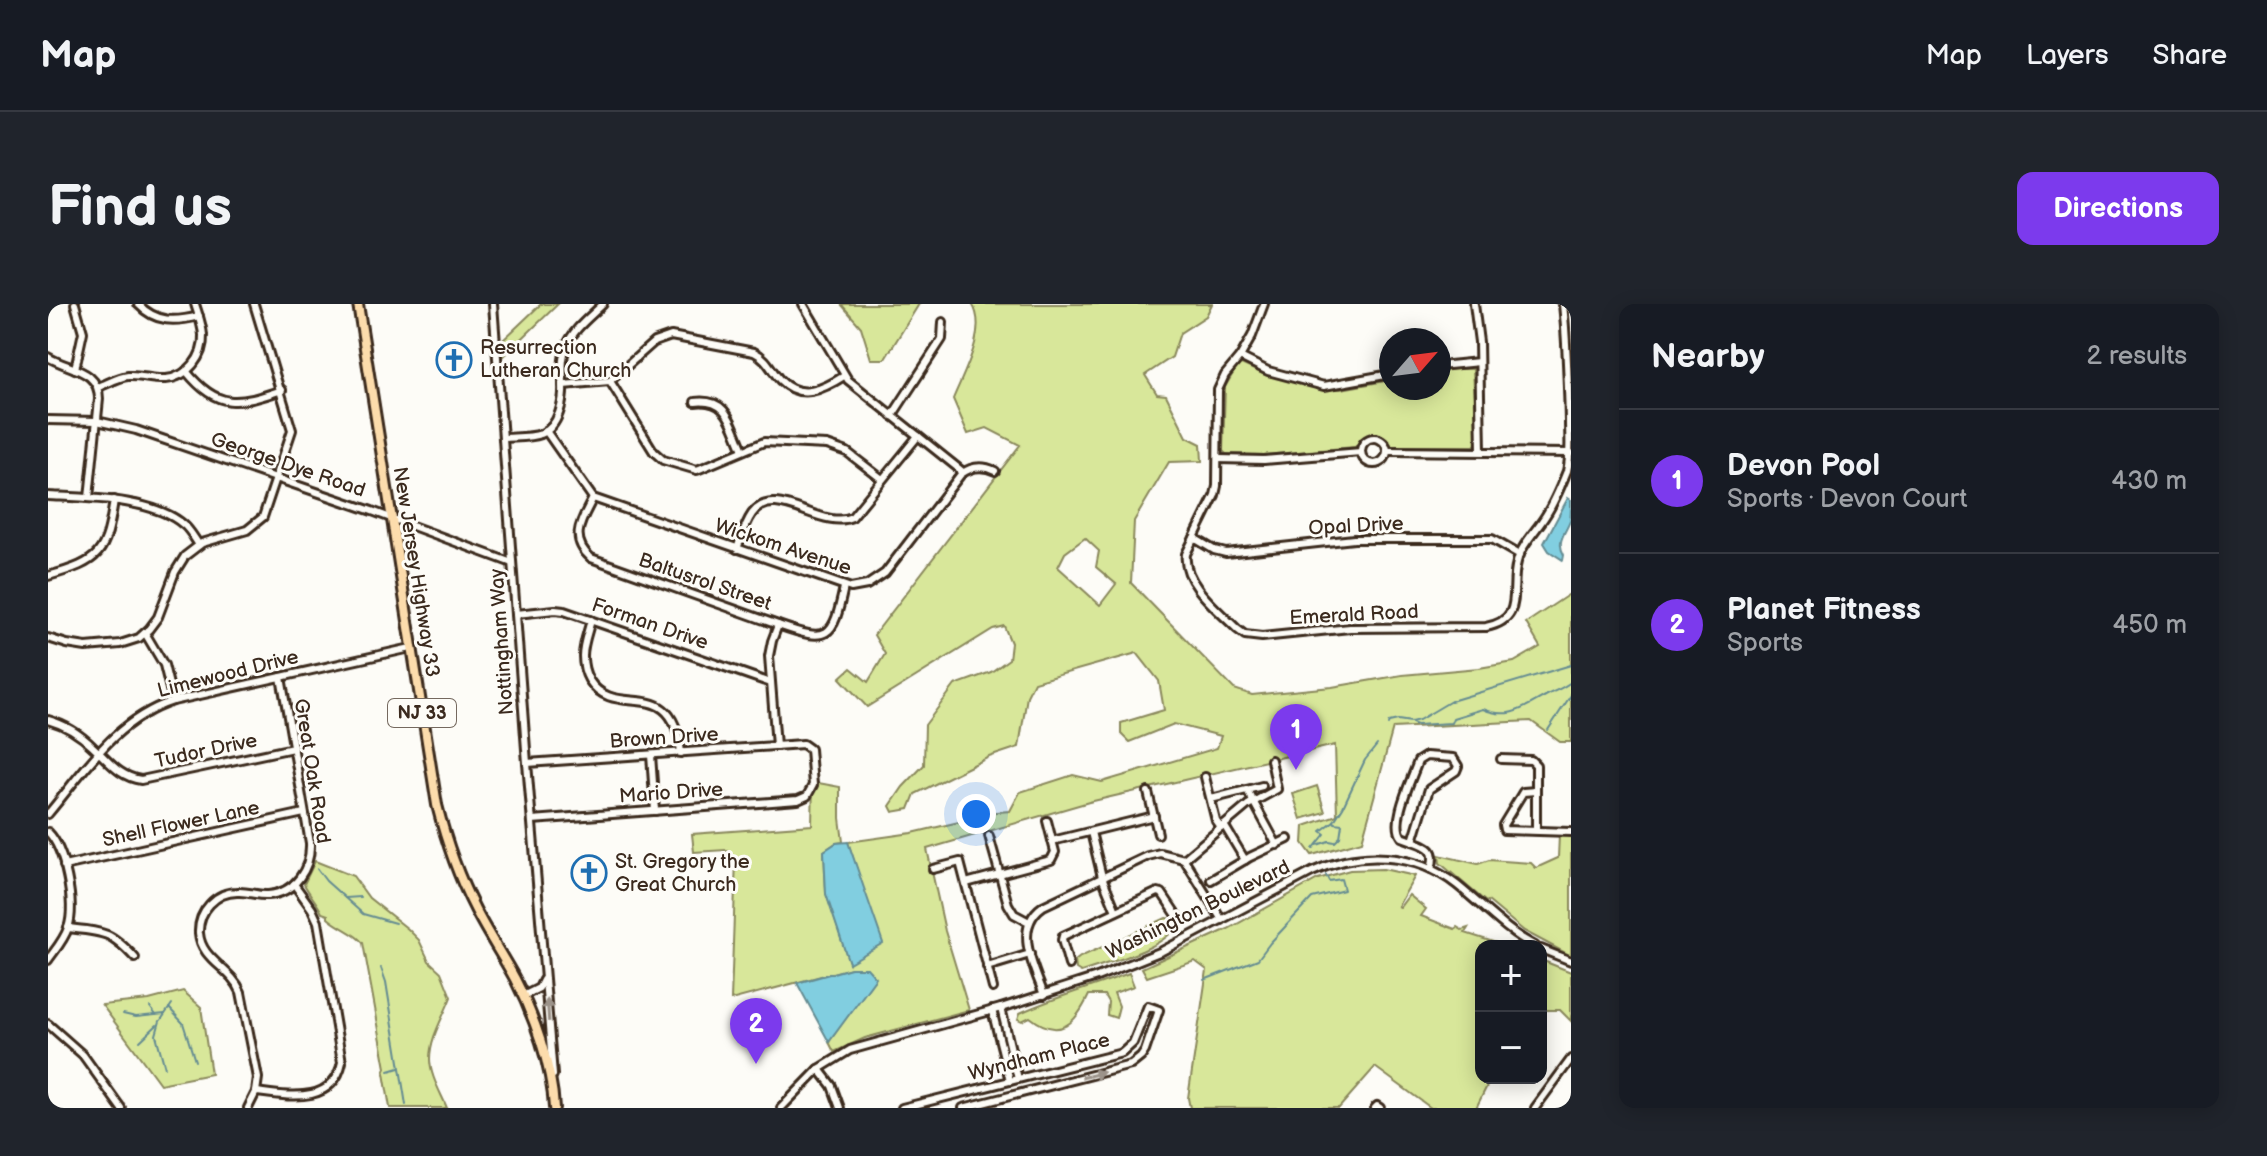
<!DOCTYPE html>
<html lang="en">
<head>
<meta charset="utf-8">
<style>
  :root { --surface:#171b24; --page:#20242c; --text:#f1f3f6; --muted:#9ea1a6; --line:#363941; --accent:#7c3aed }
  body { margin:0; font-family:"Balsamiq Sans",sans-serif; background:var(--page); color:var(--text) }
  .controls { position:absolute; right:24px; bottom:24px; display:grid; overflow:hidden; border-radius:16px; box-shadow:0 4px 20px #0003 }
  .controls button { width:72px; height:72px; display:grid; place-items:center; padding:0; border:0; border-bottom:2px solid var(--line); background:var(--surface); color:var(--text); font:40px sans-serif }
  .compass { position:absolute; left:1331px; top:24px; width:72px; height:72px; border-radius:50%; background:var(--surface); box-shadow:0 4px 20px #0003; rotate:62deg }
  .you { position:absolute; left:928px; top:510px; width:28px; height:28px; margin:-20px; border:6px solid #fff; border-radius:50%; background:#1a73e8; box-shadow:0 0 0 12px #1a73e833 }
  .badge { display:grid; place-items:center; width:52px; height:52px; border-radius:50%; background:var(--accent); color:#fff; font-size:26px; font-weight:700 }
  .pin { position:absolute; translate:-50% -66px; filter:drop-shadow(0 2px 4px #0008) }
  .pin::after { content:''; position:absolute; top:42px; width:28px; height:24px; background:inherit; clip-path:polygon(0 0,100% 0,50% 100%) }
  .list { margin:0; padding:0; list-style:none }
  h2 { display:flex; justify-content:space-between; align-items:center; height:104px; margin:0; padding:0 32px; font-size:34px }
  h2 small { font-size:26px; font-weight:400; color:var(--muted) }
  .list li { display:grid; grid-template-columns:52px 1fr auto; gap:24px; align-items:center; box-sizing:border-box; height:144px; padding:0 32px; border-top:2px solid var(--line) }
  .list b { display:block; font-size:30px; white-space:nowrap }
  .list p { margin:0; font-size:26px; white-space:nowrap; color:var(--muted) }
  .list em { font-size:26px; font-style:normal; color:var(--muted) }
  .map { position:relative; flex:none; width:1523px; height:804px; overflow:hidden; border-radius:16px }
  header { display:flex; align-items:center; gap:48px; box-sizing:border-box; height:112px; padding:0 40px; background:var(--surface); border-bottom:2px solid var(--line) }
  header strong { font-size:38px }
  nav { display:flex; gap:44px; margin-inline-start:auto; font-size:28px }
  .intro { display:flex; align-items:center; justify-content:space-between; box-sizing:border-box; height:192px; padding:0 48px }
  h1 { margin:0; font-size:56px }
  .button { padding:20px 36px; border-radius:16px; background:var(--accent); color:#fff; font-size:28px; font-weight:700 }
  main { display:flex; gap:48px; padding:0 48px }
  aside { flex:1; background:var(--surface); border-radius:16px; box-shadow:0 4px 20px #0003 }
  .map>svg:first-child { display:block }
  .green { fill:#d8e79a; stroke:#8a885c; stroke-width:2; fill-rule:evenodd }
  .water { fill:#81cee0; stroke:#658c92; stroke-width:2 }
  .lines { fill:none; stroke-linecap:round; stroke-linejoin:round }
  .stream { stroke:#658c92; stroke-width:2 }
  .minor-casing { stroke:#3b2a1e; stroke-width:12 }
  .major-casing { stroke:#3b2a1e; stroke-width:14 }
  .minor { stroke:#fdfcf7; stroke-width:6 }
  .major { stroke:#fcdcac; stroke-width:8 }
  .oneway { fill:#9c938a }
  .labels { text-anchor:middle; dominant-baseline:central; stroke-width:6; stroke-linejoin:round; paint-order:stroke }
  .shield { fill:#fdfcf7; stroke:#75695f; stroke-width:2 }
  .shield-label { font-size:18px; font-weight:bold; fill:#3b2a1e }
  .poi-label { font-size:20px; fill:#3b2a1e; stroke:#fdfcf7; text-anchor:start }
  .street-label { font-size:20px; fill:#3b2a1e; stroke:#fdfcf7 }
</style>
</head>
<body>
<header>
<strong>Map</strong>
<nav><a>Map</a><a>Layers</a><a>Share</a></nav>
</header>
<div class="intro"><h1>Find us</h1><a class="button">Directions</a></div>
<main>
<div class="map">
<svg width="1523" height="804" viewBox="0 0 1523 804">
  <rect width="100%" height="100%" fill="#fdfcf7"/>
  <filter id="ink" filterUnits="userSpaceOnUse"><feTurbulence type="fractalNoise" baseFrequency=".0125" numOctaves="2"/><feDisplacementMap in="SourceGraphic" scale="16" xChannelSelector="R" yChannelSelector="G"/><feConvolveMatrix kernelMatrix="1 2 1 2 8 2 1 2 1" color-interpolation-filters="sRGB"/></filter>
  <g filter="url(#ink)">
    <g class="green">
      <polygon points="493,0 510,0 454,54 453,38"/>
      <polygon points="793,0 871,0 837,55 823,55 813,23"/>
      <path d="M924 0H1164L1158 12 1132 29 1124 53 1097 71 1109 90 1118 91 1139 133 1153 140 1154 157 1121 158 1086 217 1083 279 1186 385 1204 391 1284 383 1354 371 1431 364 1466 358 1492 343 1478 319 1523 289V438H1512L1483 417 1345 424 1314 537 1264 551 1255 539 1256 522 1289 511 1287 441 1041 498 879 545 897 627 921 706 817 734 786 748 781 738 827 673 803 664 683 696 688 555 678 546 646 548 644 530 764 521 765 478 792 483V514L795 538 788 539 776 547 778 589 801 658 816 587 800 538 864 529 928 514 936 509 962 507 972 488 1025 471 1054 478 1169 444 1173 432 1126 420 1081 438 1073 430V419L1116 406 1111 377 1089 349 986 378 979 392 971 443 941 453 867 490 861 505 845 508 842 502 855 483 876 461 877 421 907 381 943 368 961 355 963 339 956 322 945 325 819 403 792 374 803 364 820 378 837 350 826 331 972 141 939 124 920 130 905 95C915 70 941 25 924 0ZM1037 234 1051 247 1048 263 1068 280 1052 301 1010 263 1017 249Z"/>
      <path d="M1191 59 1215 70 1272 85H1293L1343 76V84H1391V67L1407 65H1425L1429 139 1426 142H1344C1331 125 1321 125 1307 143L1216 151 1178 150 1175 147 1177 83Z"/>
      <polygon points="1269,482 1277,508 1253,515 1245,490"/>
      <polygon points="1511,531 1523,531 1523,652 1476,627 1440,597 1438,598 1392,559 1391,551 1430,560 1441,556 1483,559 1488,564 1510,554"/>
      <path d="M267 557 305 572 321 594 360 625 371 636 381 657 393 668 403 693C396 712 382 733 382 755 382 772 393 789 399 804H342L336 769 338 764 315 639C306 628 291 624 280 614V611L274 609C269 598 261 590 256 580Z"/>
      <polygon points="1335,565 1367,572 1350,602 1352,603 1361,591 1378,605 1373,612 1407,625 1409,623 1414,626 1420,624 1417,629 1458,642 1433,642 1433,699 1428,706 1433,719 1433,774 1441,774 1441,778 1428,804 1383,804 1327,763 1291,804 1142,804 1140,794 1159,666 1147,657 1099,673 1094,664 1180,625 1270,575 1302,566"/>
      <path d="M1118 614 1125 615 1128 623C1111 647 1061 658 1033 668L1028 665 1027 657 1032 653Z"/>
      <polygon points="1493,656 1523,668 1523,717 1512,706 1493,706"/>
      <path d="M1081 669 1086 682 1066 689 1071 702 1068 714 1059 711 1060 698 1056 691H1041C1028 719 1012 737 982 713L974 717 970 715 972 709C1007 693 1045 683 1081 669Z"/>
      <polygon points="135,687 153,703 163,770 112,780 54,701 101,696"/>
    </g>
    <g class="water">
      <path d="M1520 194 1523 196C1523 202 1523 211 1522 217 1517 230 1508 237 1516 251L1515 256 1501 247 1496 239Z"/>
      <polygon points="800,538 835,639 801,659 778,590 776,547 788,539"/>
      <polygon points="803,664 819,664 828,674 781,738 749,679"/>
    </g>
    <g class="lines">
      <g class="stream">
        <path d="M1364 419 1369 421 1403 419 1405 414 1435 405C1462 417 1478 402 1501 390 1509 386 1515 384 1523 378"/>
        <polyline points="1340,421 1341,418 1350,416 1363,418 1371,416 1403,397 1523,361"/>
        <polyline points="1500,426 1523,391"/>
        <polyline points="1269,541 1281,537 1287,538 1292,533 1294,520 1287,519 1286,517"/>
        <polyline points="1265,545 1277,530 1273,527 1286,517 1295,503 1317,456 1329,441"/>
        <polyline points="1272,560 1273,561"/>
        <polyline points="269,565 278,577 315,610 347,619"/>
        <polyline points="297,594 312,593"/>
        <polyline points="333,664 338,678 358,801"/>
        <polyline points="1156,676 1210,655 1222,639 1264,594 1296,586 1293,575 1281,577 1278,571"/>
        <polyline points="102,703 108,711"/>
        <polyline points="121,704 135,719 147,757"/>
        <polyline points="75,710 88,713 117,710"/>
        <polyline points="113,716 124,700"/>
        <polyline points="112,717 108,731 117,764"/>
        <polyline points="92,737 109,721"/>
        <polyline points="341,767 351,764"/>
      </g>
      <defs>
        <g id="minor">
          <polyline points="27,0 35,28 27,65"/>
          <path d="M90 0C108 19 127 18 151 12"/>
          <polyline points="445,0 479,459 505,771"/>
          <polyline points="755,0 800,76 915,168"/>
          <path d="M1216 0 1204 32 1192 53 1177 71 1170 86 1169 182 1167 191 1138 250C1134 278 1170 306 1189 325L1197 331 1214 333 1302 324 1438 323C1478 315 1461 286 1469 258 1473 241 1489 226 1498 211 1507 197 1513 182 1519 167 1523 152 1521 133 1521 117 1520 78 1519 39 1515 0"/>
          <polyline points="1426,0 1431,38 1433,147"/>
          <path d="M0 53C21 66 51 65 51 95L41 194"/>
          <polyline points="1192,53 1220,67 1276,82 1343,70"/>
          <polyline points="1391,62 1431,58"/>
          <path d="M138 67C170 106 190 101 234 86"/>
          <polyline points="562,77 606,148 615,156 649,166 716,138 779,141 799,148 834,175"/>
          <path d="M515 81 562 77 606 38 623 32 706 48C719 54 723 66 732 76 752 97 776 85 796 72"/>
          <path d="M50 83C59 80 70 73 80 72 92 71 105 76 118 75 140 73 156 53 155 31 154 20 150 10 147 0"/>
          <path d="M647 98C681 94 683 120 695 146"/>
          <polyline points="844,112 894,35 895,18"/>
          <polyline points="0,116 49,117 88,126 324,207 464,259"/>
          <path d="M498 127 545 194 803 284 819 281 837 269 913 170C924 162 935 161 947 167"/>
          <path d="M455 134C467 133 482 134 493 130 511 123 516 97 515 80 515 67 513 55 518 43 525 25 542 13 555 0"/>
          <circle cx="1326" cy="147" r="13"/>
          <polyline points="1339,147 1523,149"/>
          <polyline points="1170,155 1216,156 1313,148"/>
          <path d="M0 192C38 194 106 194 136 221 142 226 146 234 151 241"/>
          <path d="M545 194C534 216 520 234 543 254L730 321C781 339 785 335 796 283"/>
          <polyline points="1146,234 1166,246 1178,249 1306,235 1444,235 1472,251"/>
          <path d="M689 245C693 234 697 220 704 210 727 178 773 227 804 213L870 132"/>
          <path d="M0 272C53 257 58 250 66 196"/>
          <polyline points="468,310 507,306 516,307 723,379"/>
          <path d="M543 316C540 328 535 340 535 352 535 361 537 369 541 376 568 419 625 366 633 449"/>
          <polyline points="97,329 116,361 125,397"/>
          <polyline points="0,334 19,340 38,343 72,340 91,334 101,325 110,313 127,268 137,252 154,239 199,226 215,213 244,126 206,0"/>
          <path d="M0 416C18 421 32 430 45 443 61 457 71 473 93 476L245 444"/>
          <polyline points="728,442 721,352 724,337 730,321"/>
          <polyline points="603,451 607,507"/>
          <path d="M1378 452 1405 454 1410 462 1408 467 1381 485 1365 537 1354 533C1342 518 1364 475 1370 457Z"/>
          <polyline points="1453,455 1483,456 1488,461 1488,526"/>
          <polyline points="479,459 755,440 762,445 765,481 759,492 750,496 484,516"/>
          <polyline points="1157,473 1168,517 1173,524"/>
          <polyline points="1199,486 1229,541"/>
          <polyline points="1488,487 1475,488 1455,521 1456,526 1523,528"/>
          <polyline points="1100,488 1110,530"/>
          <polyline points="1163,495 1214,482"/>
          <path d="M0 510C37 466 67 416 125 397L363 344"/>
          <polyline points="1176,521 1197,556"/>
          <path d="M0 528C17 545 28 601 20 624 16 636 7 646 0 656"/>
          <polyline points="1043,528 1054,573 1068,607"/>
          <polyline points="941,532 960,600 966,610 981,618"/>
          <polyline points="1004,537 1106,512"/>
          <path d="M1365 537C1382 543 1389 546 1383 565"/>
          <polyline points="1136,555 1200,501 1229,485 1223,456"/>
          <polyline points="16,562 256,509"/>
          <polyline points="885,565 912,558 945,684"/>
          <polyline points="1163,576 1202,553 1240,535"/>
          <polyline points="918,579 1003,556 1007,548 999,517"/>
          <path d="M20 624C56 628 62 627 87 654"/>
          <polyline points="1493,645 1523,657"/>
          <polyline points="1021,661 1014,636 1015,632 1110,588 1114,589 1132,616"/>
          <polyline points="939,663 982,650"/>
          <path d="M996 691C986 663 964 624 995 602L1100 552 1112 549 1136 555 1174 616"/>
          <polyline points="475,692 491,684 495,676"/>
          <polyline points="953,704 970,775"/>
          <polyline points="944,706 962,777"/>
          <polyline points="0,720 35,751 73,804"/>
          <polyline points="771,765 784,782 792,804"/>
          <path d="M208 788C241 792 285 801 294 758L270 618 264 605 246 580"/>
          <path d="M200 804 208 788 210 774 193 688C183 664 153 656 151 629 150 607 168 588 189 588 200 587 209 592 220 591 247 589 263 565 262 539L233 373"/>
          <path d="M733 804 771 765 802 746 953 704 1049 673 1114 647 1264 568C1311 546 1367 548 1409 581 1435 602 1458 627 1487 642"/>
          <polyline points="854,804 1074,749 1085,739 1100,702 1111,706 1097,747 1093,753 1083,761 915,804"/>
          <polyline points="1327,804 1329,802 1332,804"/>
          <polyline points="1487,804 1523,755"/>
        </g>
        <path id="major" d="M310 0 389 501C398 537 410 572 427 605 439 629 454 651 467 675 486 712 504 762 506 804"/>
      </defs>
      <use href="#minor" class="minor-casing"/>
      <use href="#major" class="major-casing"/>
      <use href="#minor" class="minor"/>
      <use href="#major" class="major"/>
    </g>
    <defs><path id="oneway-solid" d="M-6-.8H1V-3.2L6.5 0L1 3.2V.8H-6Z" transform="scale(2)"/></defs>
    <g class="oneway">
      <use href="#oneway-solid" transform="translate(500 706) rotate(-94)"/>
      <use href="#oneway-solid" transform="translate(1045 771) rotate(-14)"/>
    </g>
  </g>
  <defs>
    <symbol id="church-ring" viewBox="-11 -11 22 22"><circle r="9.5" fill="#fdfcf7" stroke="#1f6fb2" stroke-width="1.5"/><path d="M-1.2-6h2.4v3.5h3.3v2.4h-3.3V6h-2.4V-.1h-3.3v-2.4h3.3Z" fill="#1f6fb2"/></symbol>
  </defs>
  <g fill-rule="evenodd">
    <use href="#church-ring" x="386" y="36" width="40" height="40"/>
    <use href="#church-ring" x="521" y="549" width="40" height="40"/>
  </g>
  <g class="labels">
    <rect class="shield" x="340" y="395" width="68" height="28" rx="6"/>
    <g class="shield-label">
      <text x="374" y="409">NJ 33</text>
    </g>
    <g class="poi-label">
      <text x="432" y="44">Resurrection<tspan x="432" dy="23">Lutheran Church</tspan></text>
      <text x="567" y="558">St. Gregory the<tspan x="567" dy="23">Great Church</tspan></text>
    </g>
    <g class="street-label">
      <text transform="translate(240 161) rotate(19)">George Dye Road</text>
      <text transform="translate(1308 222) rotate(-3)">Opal Drive</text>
      <text transform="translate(735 243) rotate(18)">Wickom Avenue</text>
      <text transform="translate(368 268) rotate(81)">New Jersey Highway 33</text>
      <text transform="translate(657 278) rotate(19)">Baltusrol Street</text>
      <text transform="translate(1306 311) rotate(-3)">Emerald Road</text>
      <text transform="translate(602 320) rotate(19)">Forman Drive</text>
      <text transform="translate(454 338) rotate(-94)">Nottingham Way</text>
      <text transform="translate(180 370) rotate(-14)">Limewood Drive</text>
      <text transform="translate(616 434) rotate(-4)">Brown Drive</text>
      <text transform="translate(158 447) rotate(-12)">Tudor Drive</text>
      <text transform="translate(264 467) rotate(81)">Great Oak Road</text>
      <text transform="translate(623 489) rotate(-4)">Mario Drive</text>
      <text transform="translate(133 520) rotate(-12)">Shell Flower Lane</text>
      <text transform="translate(1150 606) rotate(-26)">Washington Boulevard</text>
      <text transform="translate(991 753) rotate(-14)">Wyndham Place</text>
    </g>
  </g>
</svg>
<div class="controls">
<button>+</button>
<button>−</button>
</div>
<svg class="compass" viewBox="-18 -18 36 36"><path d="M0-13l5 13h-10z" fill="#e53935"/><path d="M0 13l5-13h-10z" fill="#9ea1a6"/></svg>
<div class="you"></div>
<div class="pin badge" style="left:1248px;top:466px">1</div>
<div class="pin badge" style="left:708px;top:760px">2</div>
</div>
<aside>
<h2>Nearby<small>2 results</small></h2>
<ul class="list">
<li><span class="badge">1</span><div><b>Devon Pool</b><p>Sports · Devon Court</p></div><em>430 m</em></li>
<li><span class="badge">2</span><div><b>Planet Fitness</b><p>Sports</p></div><em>450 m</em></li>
</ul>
</aside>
</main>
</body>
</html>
